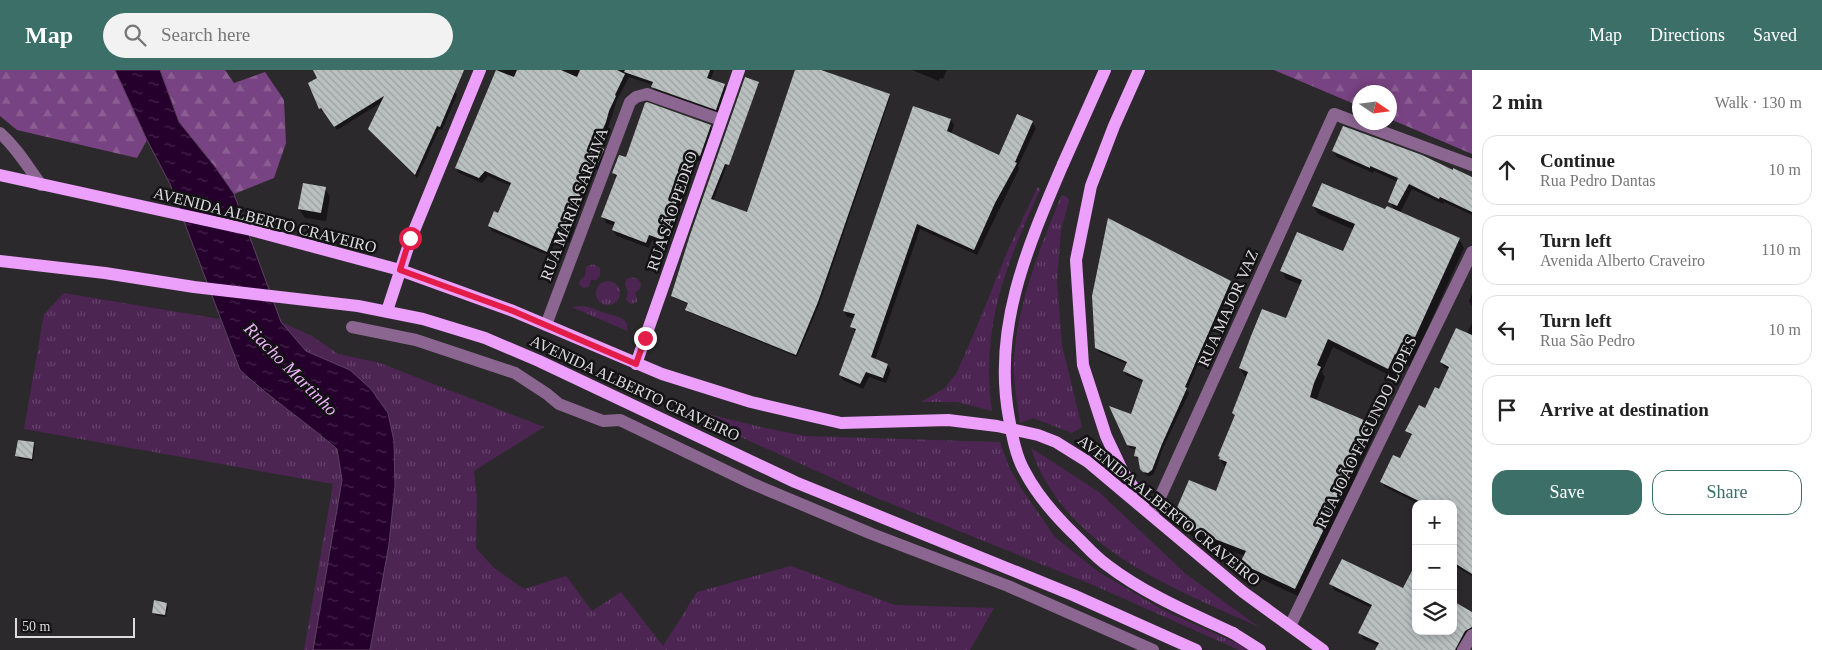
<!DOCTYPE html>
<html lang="en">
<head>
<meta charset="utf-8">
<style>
  :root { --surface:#fff; --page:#f2f2f2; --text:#222; --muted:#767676; --line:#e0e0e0; --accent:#3b6f68 }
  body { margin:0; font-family:Georgia,serif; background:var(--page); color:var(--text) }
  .controls { position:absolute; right:15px; bottom:15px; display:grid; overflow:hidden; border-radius:10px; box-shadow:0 2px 8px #0003 }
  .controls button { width:45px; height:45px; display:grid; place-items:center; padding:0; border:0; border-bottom:1px solid var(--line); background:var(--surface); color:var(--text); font:25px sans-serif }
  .compass { position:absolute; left:1352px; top:15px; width:45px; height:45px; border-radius:50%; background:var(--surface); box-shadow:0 2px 8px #0003; rotate:103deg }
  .scale { position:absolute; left:15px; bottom:12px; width:120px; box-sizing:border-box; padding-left:5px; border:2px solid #dddbde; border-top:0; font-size:14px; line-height:18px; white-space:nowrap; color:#dddbde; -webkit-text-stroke:4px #131214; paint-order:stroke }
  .stop { position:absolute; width:15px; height:15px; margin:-11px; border:4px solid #e11d48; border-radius:50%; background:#fff }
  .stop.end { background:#e11d48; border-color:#fff; box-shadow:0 1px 5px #0008 }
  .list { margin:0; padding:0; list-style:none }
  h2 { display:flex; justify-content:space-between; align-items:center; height:65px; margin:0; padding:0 20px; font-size:21px }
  h2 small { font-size:16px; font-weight:400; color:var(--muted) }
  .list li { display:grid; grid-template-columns:32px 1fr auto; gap:15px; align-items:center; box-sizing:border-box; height:70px; margin:0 10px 10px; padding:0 10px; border:1px solid var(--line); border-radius:15px }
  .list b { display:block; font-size:19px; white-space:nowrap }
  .list p { margin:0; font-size:16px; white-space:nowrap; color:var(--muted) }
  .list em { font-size:16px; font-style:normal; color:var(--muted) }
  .actions { display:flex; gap:10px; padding:15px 20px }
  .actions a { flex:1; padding:11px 0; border:1px solid var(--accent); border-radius:15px; text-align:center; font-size:18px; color:var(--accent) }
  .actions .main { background:var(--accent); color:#fff }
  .icon { flex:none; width:28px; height:28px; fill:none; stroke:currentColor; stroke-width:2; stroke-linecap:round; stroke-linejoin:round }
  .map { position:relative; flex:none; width:1472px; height:580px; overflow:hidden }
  header { display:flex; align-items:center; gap:30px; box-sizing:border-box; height:70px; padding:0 25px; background:var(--accent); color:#fff }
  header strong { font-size:24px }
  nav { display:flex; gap:28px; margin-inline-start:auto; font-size:18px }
  .search { width:350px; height:45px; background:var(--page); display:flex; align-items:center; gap:12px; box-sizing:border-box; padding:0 18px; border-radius:28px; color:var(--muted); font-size:19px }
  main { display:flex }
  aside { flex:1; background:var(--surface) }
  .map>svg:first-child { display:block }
  .grass { fill:url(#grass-tufts) }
  .forest { fill:url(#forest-firs) }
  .water { fill:url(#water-ripples); stroke:#5d4262 }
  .shadow { fill:#0007 }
  .building { fill:url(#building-back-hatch) }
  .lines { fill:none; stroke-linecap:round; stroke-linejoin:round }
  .minor { stroke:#8b6691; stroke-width:12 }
  .major { stroke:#ec9ffb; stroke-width:12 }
  .major-bridge { stroke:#ec9ffb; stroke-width:12 }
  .route { stroke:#e11d48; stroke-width:6 }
  .labels { text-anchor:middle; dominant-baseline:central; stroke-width:5; stroke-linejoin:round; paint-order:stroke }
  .street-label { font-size:16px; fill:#dddbde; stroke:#131214 }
  .water-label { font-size:18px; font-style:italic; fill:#f0b4fb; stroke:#131214 }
</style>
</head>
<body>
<header>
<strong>Map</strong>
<div class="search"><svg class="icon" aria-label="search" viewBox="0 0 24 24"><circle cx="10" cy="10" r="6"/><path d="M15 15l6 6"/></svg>Search here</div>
<nav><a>Map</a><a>Directions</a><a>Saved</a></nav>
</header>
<main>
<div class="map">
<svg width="1472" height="580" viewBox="0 0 1472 580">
  <defs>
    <pattern id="grass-tufts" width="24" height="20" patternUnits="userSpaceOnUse" patternTransform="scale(1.25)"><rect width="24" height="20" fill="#4c2553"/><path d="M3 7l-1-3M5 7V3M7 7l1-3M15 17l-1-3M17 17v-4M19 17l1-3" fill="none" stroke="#65446b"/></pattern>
    <pattern id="forest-firs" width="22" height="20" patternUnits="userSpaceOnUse" patternTransform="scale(1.25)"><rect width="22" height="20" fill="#784382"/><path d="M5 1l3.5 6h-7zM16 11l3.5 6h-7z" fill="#8b5e93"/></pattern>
    <pattern id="water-ripples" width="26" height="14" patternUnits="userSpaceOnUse" patternTransform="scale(1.25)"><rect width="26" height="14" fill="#26002d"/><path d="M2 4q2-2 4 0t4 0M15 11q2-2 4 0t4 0" fill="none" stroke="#45254b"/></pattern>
    <pattern id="building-back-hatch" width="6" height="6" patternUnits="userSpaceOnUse" patternTransform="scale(1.25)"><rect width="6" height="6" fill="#b9c0bf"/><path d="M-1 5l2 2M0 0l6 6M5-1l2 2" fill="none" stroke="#9ba0a0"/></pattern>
  </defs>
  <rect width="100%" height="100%" fill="#2c292c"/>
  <g class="grass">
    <path d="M1039 117 1040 120C1006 194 980 258 992 341L957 332H921L945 318 957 302 975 261 1008 180 1037 118Z"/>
    <path d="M1063 125 1068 128 1069 131 1061 160 1057 211 1062 275 1082 357 1072 363 1033 348 1020 353C1017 331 1013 310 1014 288 1018 231 1040 179 1061 126Z"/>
    <polygon points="593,194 600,198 600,206 596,210 591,210 589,217 583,218 579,214 580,210 585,206 586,197"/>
    <polygon points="631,207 638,209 641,214 640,219 635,223 637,228 637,232 631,234 626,230 628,222 625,215 626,210"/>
    <circle cx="608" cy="223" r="12"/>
    <polygon points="64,223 220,249 240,300 262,320 316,361 337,379 342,410 313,580 304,580 333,414 24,359 44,244"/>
    <path d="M580 236C588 236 594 239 602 242 613 247 630 245 627 261L572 237Z"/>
    <polygon points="281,252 312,266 338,284 380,293 544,357 474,401 477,430 476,478 494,498 524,519 566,506 592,541 621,522 663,576 697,522 791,496 895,535 994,538 970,580 370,580 389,474 395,416 394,371 306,281"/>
    <polygon points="679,337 761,357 805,366 1000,372 1009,397 1021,418 1055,467 1097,501 1163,540 1251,580 1239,580 1093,515 872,426 685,342"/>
    <path d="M1031 378 1099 422 1186 504 1259 557C1173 518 1063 477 1031 378Z"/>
  </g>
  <g class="forest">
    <polygon points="0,0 115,0 147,70 137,88 17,60 0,46"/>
    <polygon points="160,0 225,0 234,13 265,2 284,30 286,73 274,108 234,124 216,98 179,52"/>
    <polygon points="1274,0 1472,0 1472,84 1390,49 1390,22 1360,22 1359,36"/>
  </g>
  <path class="water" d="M115 0H160L179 52 216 98 234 124 281 252 306 281 350 300 371 319 388 343 394 371 395 416 389 474 370 580H313L342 410 337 379C306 352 271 329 240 300L170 114 147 70Z"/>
  <g class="shadow">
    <polygon points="314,0 398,0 455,21 457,25 442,60 439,59 417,108 369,59 382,32 337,60 325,41 322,42 309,14 319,8"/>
    <polygon points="498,0 714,0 710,11 724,15 727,20 719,44 655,22 653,15 629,7 617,30 608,58 599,78 603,80 606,85 600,101 596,99 574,155 575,157 569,173 557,166 550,186 492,161 489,156 499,144 511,116 488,106 482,113 459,103 456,98"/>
    <polygon points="797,0 817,0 889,25 890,28 819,235 797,287 688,242 687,240 689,234 674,228 672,225 746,9 759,13 713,131 748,143"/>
    <polygon points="912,0 947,0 943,9 940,8 939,11"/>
    <polygon points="914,38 951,50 954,55 951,64 1000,86 1018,46 1032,52 1036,58 1018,96 1019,99 977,185 920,159 875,290 887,295 891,300 886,313 869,307 863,319 843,310 840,305 855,262 852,257 855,248 847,247 844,241"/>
    <polygon points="710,56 714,62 704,92 697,90 666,175 652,170 649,178 617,166 613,160 615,156 606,153 603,147 617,109 613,103 626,88"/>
    <polygon points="1333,81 1472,109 1472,145 1444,132 1443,134 1412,119 1400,143 1459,169 1464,178 1416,284 1411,297 1400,292 1393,307 1333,277 1322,302 1325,307 1316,331 1370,354 1375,363 1357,402 1359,405 1300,527 1246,502 1241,493 1244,486 1192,466 1179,455 1174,447 1217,422 1226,399 1220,389 1236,347 1234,343 1247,307 1245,307 1240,298 1286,250 1301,215 1286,209 1281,200 1344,183 1354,160 1318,144 1313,136 1395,141 1390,131 1398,112 1374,101 1373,103 1337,87"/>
    <polygon points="325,118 330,127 326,151 305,148 299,139"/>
    <polygon points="1230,212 1232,215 1187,320 1189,323 1163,378 1154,404 1150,406 1146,405 1141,398 1140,390 1135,386 1137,380 1130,378 1128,374 1132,345 1144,313 1126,305 1124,301 1127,294 1099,282 1097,278"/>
    <polygon points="1472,224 1472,236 1469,231"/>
    <polygon points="1472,253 1472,506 1453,495 1453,434 1419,434 1385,417 1382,412 1400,390 1412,367 1407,361 1425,340 1439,320 1449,300 1444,297 1441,292 1467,264"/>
    <polygon points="33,374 35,376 33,391 18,388 17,386"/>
    <polygon points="1343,490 1416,561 1453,561 1472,543 1472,563 1461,580 1377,580 1379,576 1363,569 1360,563 1372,538 1334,520 1331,514"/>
    <polygon points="166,534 168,537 166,547 155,545 153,542"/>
  </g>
  <g class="building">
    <polygon points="313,0 464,0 440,57 437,56 415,105 368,59 384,26 334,57 321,38 319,39 308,13 317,8"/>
    <polygon points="496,0 514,7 517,0 561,0 577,7 580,0 617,0 625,4 615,25 616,26 609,41 606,52 596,75 604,79 597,96 594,95 571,151 573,151 566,169 555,162 547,182 488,156 494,141 498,143 511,113 485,101 479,108 455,98"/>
    <polygon points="625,0 710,0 707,8 725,14 716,40 651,17 653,12 624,2"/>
    <polygon points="795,0 821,0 890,24 818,232 796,285 685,240 688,233 671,226 690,165 745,7 759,12 729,95 725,94 711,129 747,142"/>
    <polygon points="647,32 711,55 700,86 694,84 663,170 649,165 646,173 612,160 615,152 601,147 617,105 612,103 619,85 626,87 645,33"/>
    <polygon points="913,36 951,49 947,61 999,85 1017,44 1033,51 1015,92 1017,93 995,133 974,180 917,154 871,287 888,294 883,308 866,302 860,314 839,305 856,259 850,257 855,244 843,241"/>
    <polygon points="1343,56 1422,85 1453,100 1453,98 1472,107 1472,142 1440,127 1439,129 1409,114 1397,136 1388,132 1398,108 1370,96 1370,98 1332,81"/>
    <polygon points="303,113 326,117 321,143 298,139"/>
    <polygon points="1322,113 1385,139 1387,136 1460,168 1411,276 1413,277 1406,290 1395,284 1388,299 1328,269 1317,295 1321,297 1314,313 1310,327 1371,353 1352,394 1355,395 1295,519 1240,493 1246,481 1186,458 1173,447 1189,410 1216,421 1227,392 1219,389 1220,387 1218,386 1235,345 1232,343 1248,302 1239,298 1251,266 1262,239 1286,248 1302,210 1280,201 1297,162 1343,181 1355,154 1312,136"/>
    <polygon points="1108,148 1231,211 1185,317 1187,318 1162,374 1152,400 1148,403 1143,402 1140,399 1138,387 1134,386 1136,377 1127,375 1109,336 1131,344 1143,310 1123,301 1127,292 1095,278 1092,226"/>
    <polygon points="1456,258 1472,265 1472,504 1453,492 1453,434 1425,434 1380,412 1393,385 1400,388 1412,364 1405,361 1419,335 1425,338 1435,317 1439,319 1449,297 1440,292"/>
    <polygon points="18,370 34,372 32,389 15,386"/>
    <polygon points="1342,489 1403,518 1416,493 1416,561 1453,561 1453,531 1472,542 1472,557 1465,561 1455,580 1375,580 1379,573 1358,563 1372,535 1329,514"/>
    <polygon points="154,530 167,533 165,545 152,543"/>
  </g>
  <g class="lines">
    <g class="minor">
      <path d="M0 63C17 78 28 97 41 115"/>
      <polyline points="546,255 630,32 636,27 647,24 721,50"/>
      <polyline points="352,257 416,270 515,303 547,324 559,334 603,351 620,350 751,413 872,464 1008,516 1153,580"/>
      <polyline points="1152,445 1334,44 1472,95"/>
      <polyline points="1290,556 1472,182"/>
      <polyline points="1463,580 1472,565"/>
    </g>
    <g class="major">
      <polyline points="1139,0 1114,56 1091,116 1076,190 1083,295 1106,366 1123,402 1144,433"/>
      <polyline points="1063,94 1105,0"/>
      <polyline points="0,105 251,160 400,200 513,241 662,304 751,332 841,353 948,350 997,356 1038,365 1056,372 1088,392 1243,522 1323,580"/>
      <polyline points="0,191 105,203 194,217 358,236 423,249 485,268 539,291 795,412 1073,525 1196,580"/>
      <polyline points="387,241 411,168 480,0"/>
      <polyline points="636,294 739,0"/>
      <polyline points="1233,563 1260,580"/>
    </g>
    <path class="major-bridge" d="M1063 94C1028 176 992 257 1009 348 1012 365 1016 387 1025 402 1038 427 1059 450 1079 469 1088 478 1097 488 1107 495 1145 524 1190 543 1233 563"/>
  </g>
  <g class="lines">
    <polyline class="route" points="410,168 400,200 513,241 636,294 645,268"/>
  </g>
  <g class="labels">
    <g class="street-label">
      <text transform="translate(574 134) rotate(-69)">RUA MARIA SARAIVA</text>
      <text transform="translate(672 141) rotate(-71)">RUA SÃO PEDRO</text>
      <text transform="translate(265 150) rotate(14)">AVENIDA ALBERTO CRAVEIRO</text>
      <text transform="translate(1228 238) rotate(-66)">RUA MAJOR VAZ</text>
      <text transform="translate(635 318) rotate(25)">AVENIDA ALBERTO CRAVEIRO</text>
      <text transform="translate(1366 362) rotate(-64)">RUA JOÃO FACUNDO LOPES</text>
      <text transform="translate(1169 440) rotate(39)">AVENIDA ALBERTO CRAVEIRO</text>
    </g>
    <g class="water-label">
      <text transform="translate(291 299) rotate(45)">Riacho Martinho</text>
    </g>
  </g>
</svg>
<div class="controls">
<button>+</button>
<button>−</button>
<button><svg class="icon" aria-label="layers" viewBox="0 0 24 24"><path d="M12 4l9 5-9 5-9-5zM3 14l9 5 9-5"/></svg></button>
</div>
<svg class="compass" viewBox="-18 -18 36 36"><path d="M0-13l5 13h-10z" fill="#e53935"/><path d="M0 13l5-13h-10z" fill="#767676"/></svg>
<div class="scale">50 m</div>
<div class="stop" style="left:410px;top:168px"></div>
<div class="stop end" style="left:645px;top:268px"></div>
</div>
<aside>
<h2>2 min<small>Walk · 130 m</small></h2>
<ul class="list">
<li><svg class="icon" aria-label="ahead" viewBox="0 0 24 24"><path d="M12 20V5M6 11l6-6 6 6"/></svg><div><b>Continue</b><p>Rua Pedro Dantas</p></div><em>10 m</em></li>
<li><svg class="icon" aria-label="left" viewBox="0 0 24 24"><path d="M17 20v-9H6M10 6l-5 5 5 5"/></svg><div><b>Turn left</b><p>Avenida Alberto Craveiro</p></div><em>110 m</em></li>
<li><svg class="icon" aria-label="left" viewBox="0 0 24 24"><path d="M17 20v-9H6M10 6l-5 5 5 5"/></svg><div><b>Turn left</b><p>Rua São Pedro</p></div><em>10 m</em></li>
<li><svg class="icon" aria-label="arrive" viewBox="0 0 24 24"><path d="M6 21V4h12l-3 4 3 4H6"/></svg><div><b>Arrive at destination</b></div></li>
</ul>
<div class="actions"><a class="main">Save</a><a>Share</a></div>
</aside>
</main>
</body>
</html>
